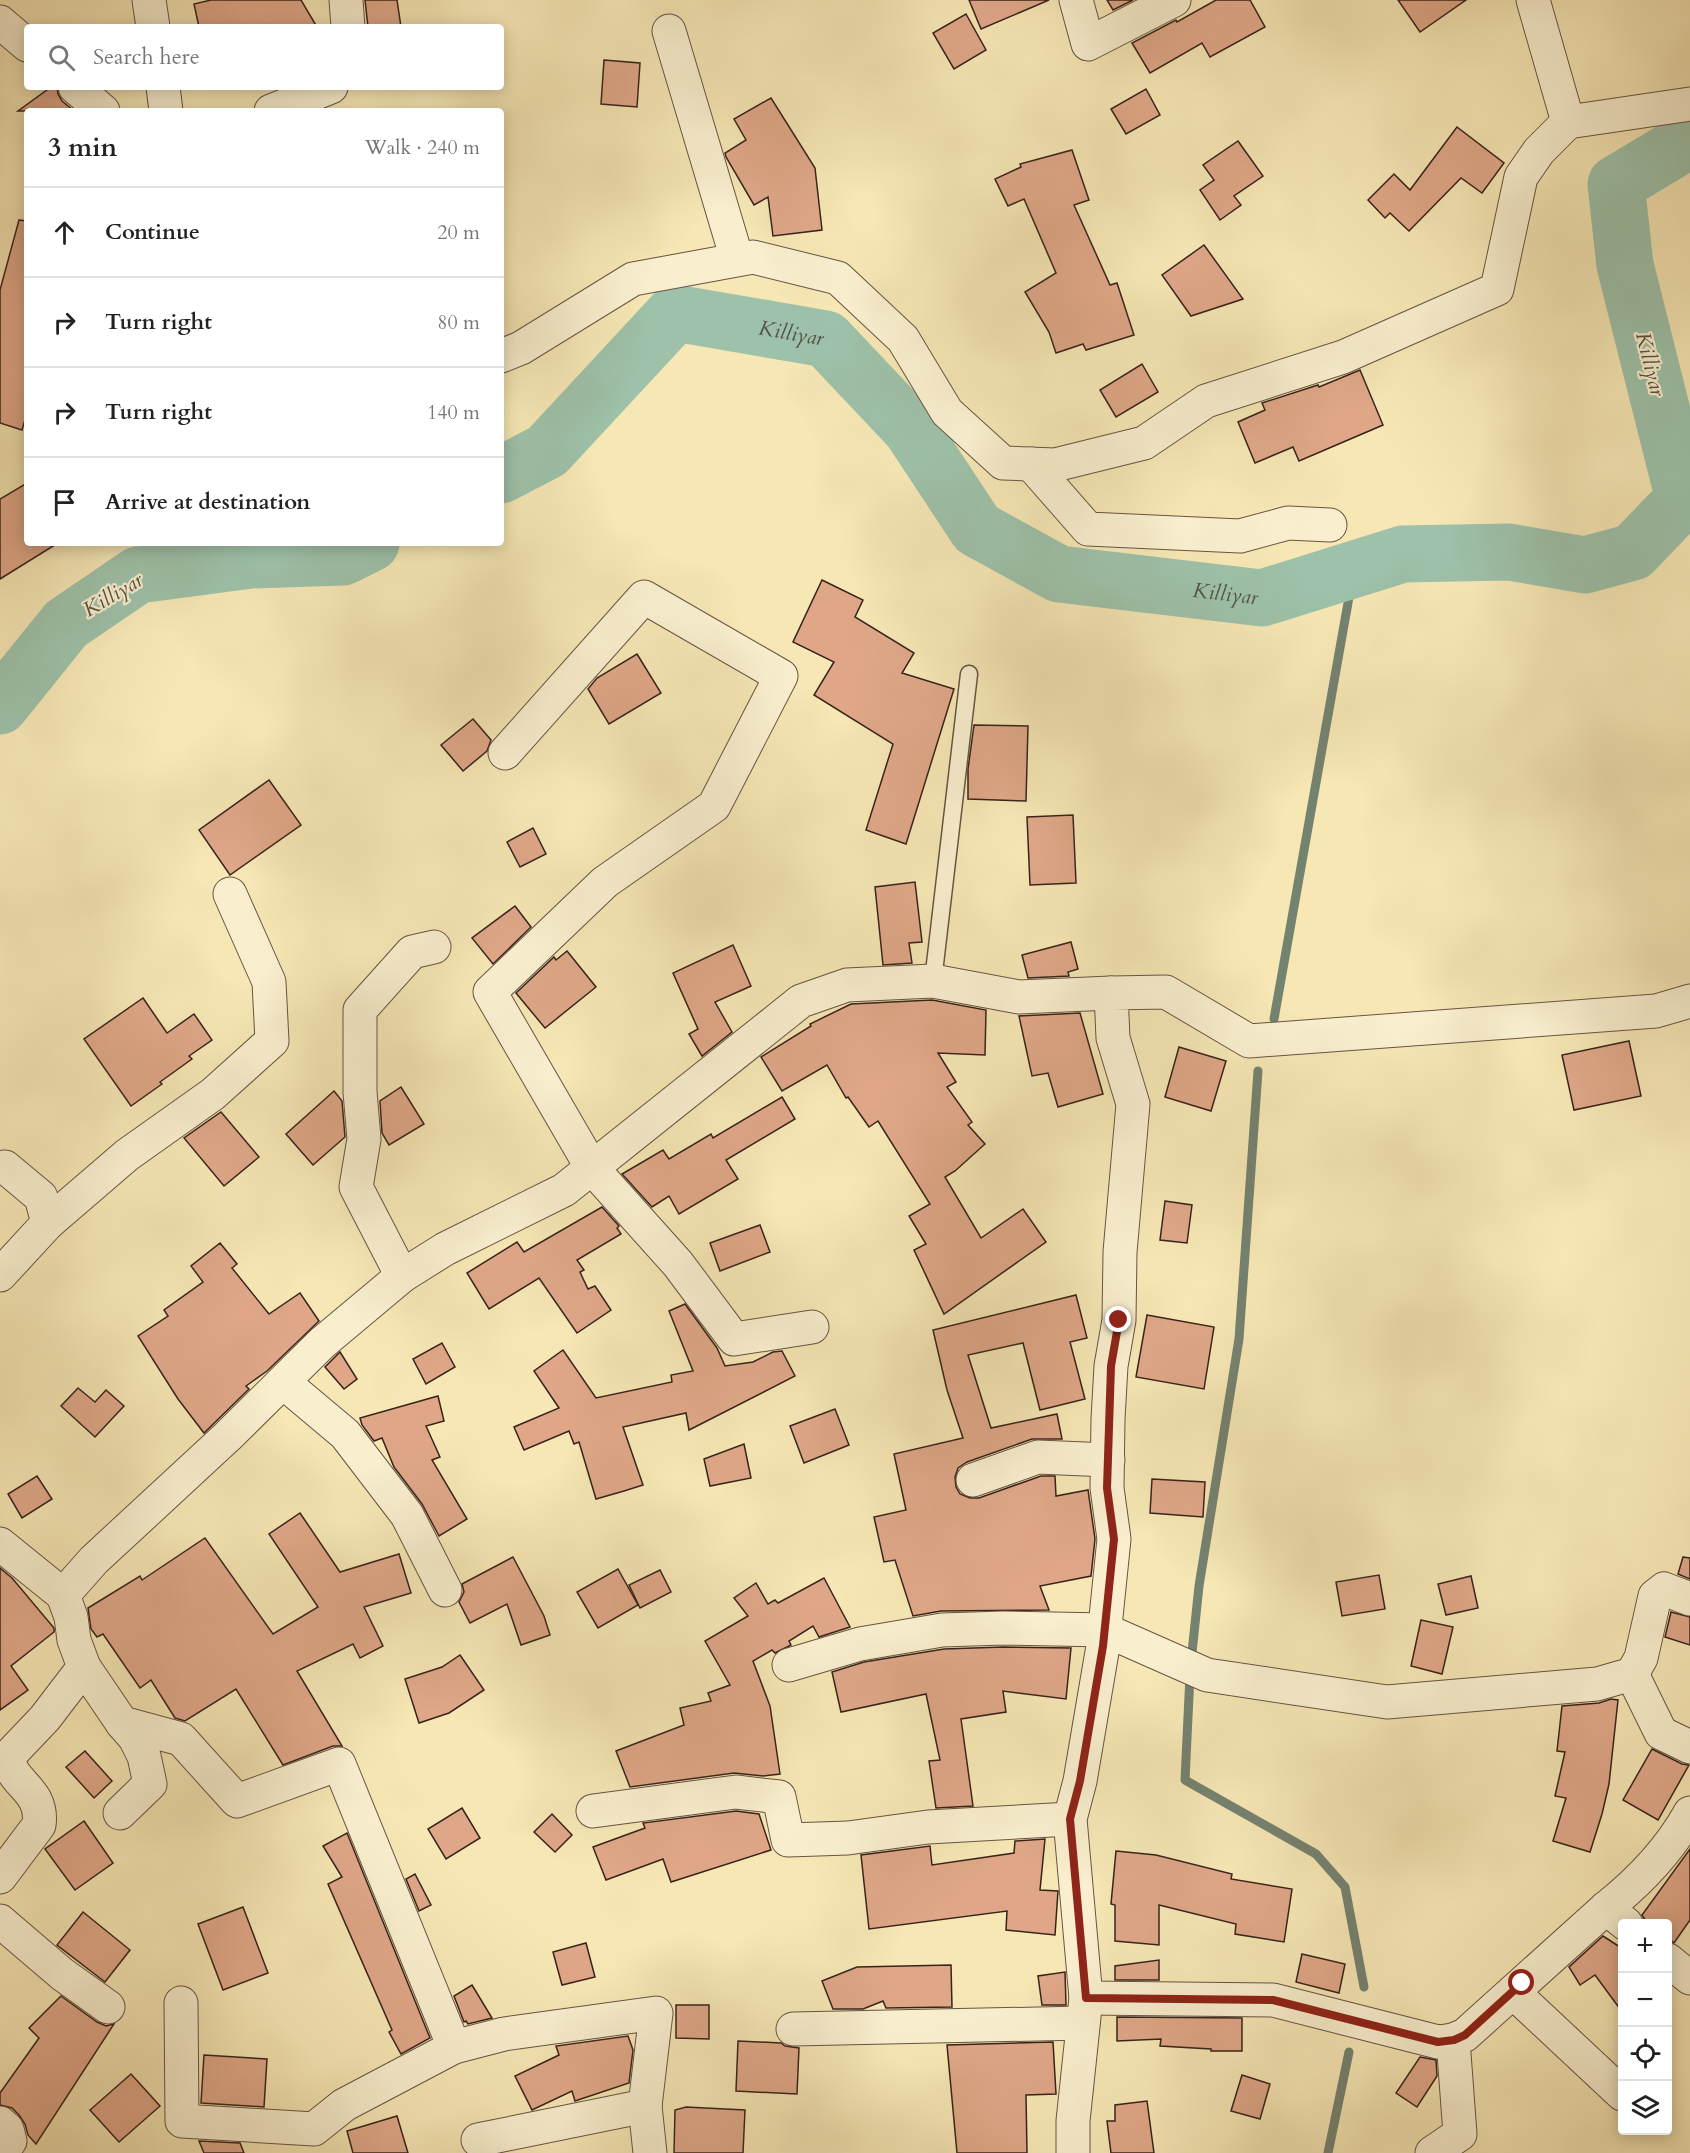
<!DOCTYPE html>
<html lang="en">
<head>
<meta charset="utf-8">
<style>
  :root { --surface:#fff; --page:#f2f2f2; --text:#222; --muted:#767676; --line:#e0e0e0 }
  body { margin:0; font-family:Cardo,serif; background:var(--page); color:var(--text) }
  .controls { position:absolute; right:18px; bottom:18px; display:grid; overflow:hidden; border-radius:6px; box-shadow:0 3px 15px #0003 }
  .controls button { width:54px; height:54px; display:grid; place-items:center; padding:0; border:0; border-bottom:2px solid var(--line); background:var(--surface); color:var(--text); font:30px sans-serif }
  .stop { position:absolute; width:18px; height:18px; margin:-14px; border:4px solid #8f2418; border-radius:50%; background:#fff }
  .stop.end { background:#8f2418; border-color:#fff; box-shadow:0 2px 6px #0008 }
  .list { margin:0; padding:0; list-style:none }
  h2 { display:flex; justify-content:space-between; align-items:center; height:78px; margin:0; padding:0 24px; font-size:26px }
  h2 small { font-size:20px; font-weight:400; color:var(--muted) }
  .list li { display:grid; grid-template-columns:39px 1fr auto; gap:18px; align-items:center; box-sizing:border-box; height:90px; padding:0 24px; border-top:2px solid var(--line) }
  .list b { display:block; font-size:22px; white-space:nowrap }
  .list em { font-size:20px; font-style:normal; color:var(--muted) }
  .icon { flex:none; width:33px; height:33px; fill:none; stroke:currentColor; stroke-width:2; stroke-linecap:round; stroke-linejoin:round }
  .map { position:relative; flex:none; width:1690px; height:2153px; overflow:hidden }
  .search { position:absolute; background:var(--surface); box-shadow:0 3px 15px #0003; left:24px; top:24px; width:480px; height:66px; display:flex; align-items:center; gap:15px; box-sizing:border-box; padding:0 21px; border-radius:6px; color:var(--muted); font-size:22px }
  .panel { position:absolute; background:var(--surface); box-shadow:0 3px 15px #0003; left:24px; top:108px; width:480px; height:438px; border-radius:6px }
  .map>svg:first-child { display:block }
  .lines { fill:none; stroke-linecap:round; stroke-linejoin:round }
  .stream { stroke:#748270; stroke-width:9 }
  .river { stroke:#9dc1a9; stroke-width:57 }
  .building { fill:#dfa788; stroke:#37231b; stroke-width:1.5 }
  .lane-casing { stroke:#675442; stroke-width:19 }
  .street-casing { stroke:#675442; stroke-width:35 }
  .lane { stroke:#f9efcf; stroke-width:16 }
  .street { stroke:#f9efcf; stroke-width:33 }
  .route { stroke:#8f2418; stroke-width:8 }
  .labels { text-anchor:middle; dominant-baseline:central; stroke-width:4.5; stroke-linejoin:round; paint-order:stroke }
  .water-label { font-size:21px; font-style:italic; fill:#565246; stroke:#f9efcf }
</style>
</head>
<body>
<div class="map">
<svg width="1690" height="2153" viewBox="0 0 1690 2153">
  <rect width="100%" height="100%" fill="#f6e7b5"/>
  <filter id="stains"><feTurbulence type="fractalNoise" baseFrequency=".00333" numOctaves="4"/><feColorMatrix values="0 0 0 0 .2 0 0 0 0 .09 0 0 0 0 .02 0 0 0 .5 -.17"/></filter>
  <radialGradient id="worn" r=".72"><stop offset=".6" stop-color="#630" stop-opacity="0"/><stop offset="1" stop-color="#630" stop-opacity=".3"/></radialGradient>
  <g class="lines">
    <g class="stream">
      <polyline points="1274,1019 1354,569"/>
      <polyline points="1191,1662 1199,1586 1239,1339 1258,1071"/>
      <polyline points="1190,1675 1185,1780 1316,1854 1345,1887 1364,1987"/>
      <polyline points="1328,2153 1349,2052"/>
    </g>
    <g class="river">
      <path id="s1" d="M501 475 547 451 675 313 826 339 911 429 977 529 1059 574 1262 598 1403 554 1509 552 1585 565 1633 552 1684 499 1625 265 1616 184 1681 145 1690 144"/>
      <polyline points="0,706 66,624 138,575 251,560 343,557 371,543"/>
    </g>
  </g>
  <g class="building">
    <polygon points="211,0 301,0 317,27 199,27 194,4"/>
    <polygon points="365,0 397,0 401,27 368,27"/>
    <polygon points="969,0 1049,0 981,29"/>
    <polygon points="1107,0 1133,0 1113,10"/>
    <polygon points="1216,0 1250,0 1265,27 1210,57 1202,43 1150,73 1132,43 1176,20 1177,22"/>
    <polygon points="1398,0 1466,0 1420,32"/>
    <polygon points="966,14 986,50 954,69 933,33"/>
    <polygon points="604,60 640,63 637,107 601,104"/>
    <polygon points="51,87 57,87 58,94 62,101 74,111 18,111"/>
    <polygon points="1146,89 1160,115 1126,134 1111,109"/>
    <polygon points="771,98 815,168 822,230 773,236 768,197 754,205 726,157 725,153 746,140 734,119"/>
    <polygon points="1457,127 1504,163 1482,193 1461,178 1409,231 1390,213 1385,218 1368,200 1394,174 1410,190"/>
    <polygon points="1238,141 1263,176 1234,196 1241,205 1220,220 1200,190 1214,180 1203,165"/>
    <polygon points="1072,150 1089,200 1074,205 1110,285 1117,283 1134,335 1086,350 1083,344 1056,353 1049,332 1025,292 1056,273 1024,199 1008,206 995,179 1021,167 1020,164"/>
    <polygon points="19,220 27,221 27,413 22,430 0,423 0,290"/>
    <polygon points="1204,245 1243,299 1191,316 1162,275"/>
    <polygon points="1142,364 1158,392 1116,417 1100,390"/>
    <polygon points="1360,370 1383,425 1299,461 1293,447 1255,463 1238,422 1265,410 1262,403 1318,385 1319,387"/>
    <polygon points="27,483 27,543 58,543 0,579 0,499"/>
    <polygon points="822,580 863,600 855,617 914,653 902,673 954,689 906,844 866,830 893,744 814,695 834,662 793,642"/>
    <polygon points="637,654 661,693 609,724 588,689 597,678"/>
    <polygon points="473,719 491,740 487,751 463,771 441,745"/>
    <polygon points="974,725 1028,726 1026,801 968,799 968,769"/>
    <polygon points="269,780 301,825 230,875 199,830"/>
    <polygon points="1073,815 1076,883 1030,885 1027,817"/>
    <polygon points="533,828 546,854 520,867 507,842"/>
    <polygon points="915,882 922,942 909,943 912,963 883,965 875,887"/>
    <polygon points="515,906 531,927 493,964 472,938"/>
    <polygon points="1071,942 1078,969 1068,972 1069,976 1028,978 1022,955"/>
    <polygon points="733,945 751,986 715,1002 732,1032 702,1056 689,1034 698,1029 673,973"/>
    <polygon points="567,951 596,987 545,1028 516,993 554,957 556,960"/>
    <polygon points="143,998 167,1033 194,1014 212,1040 189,1056 192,1059 160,1082 162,1084 131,1106 84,1039"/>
    <polygon points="932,1000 986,1010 985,1055 938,1053 956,1082 947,1087 972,1122 968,1125 985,1144 955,1171 945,1177 981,1238 1023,1209 1046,1242 944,1314 914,1250 926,1244 909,1216 930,1204 878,1121 869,1127 848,1097 846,1098 827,1065 782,1091 761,1057 811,1026 810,1024 851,1004"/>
    <polygon points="1080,1013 1103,1094 1058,1107 1048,1073 1032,1076 1019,1016"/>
    <polygon points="1629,1041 1641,1096 1574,1110 1562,1055"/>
    <polygon points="1179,1047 1226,1061 1211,1111 1165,1097"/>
    <polygon points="401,1087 424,1124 389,1145 382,1133 380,1101"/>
    <polygon points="334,1091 342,1101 345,1137 313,1165 286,1134"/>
    <polygon points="782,1097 795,1119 726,1160 738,1179 679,1214 669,1196 652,1207 622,1174 663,1150 669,1159 711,1134 713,1138"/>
    <polygon points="221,1112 259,1157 224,1186 184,1138"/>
    <polygon points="1165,1201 1192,1205 1187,1243 1160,1240"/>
    <polygon points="602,1207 619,1226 617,1228 621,1234 577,1260 584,1270 580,1272 588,1289 595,1286 611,1310 577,1333 539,1278 489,1309 467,1273 517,1242 524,1252"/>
    <polygon points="760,1225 770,1252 720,1271 710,1243"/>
    <polygon points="220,1243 237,1264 232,1268 269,1314 300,1293 319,1321 267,1371 246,1386 249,1389 204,1433 178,1399 138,1336 168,1316 164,1310 203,1282 191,1266"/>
    <polygon points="1076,1295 1087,1338 1070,1342 1085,1399 1040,1410 1023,1343 968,1355 991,1428 1057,1414 1062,1439 1032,1439 967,1462 958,1468 955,1477 956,1487 960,1494 970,1498 979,1498 1041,1476 1055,1476 1056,1496 1088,1490 1095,1539 1091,1576 1040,1586 1049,1610 941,1611 913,1616 895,1560 884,1562 874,1517 906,1510 894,1454 963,1438 947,1390 933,1330"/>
    <polygon points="685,1304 717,1348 725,1366 753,1362 773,1352 782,1351 795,1376 689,1430 686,1413 623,1427 643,1485 624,1491 596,1499 579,1442 574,1444 569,1431 524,1450 514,1427 559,1408 534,1371 563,1350 596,1398 672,1382 671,1375 693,1371 669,1311"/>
    <polygon points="1147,1315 1214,1327 1204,1389 1136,1377"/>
    <polygon points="442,1343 455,1367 426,1384 413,1359"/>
    <polygon points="340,1352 357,1379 344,1389 325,1367"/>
    <polygon points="78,1388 95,1402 106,1390 124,1406 95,1437 61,1406"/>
    <polygon points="438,1396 444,1421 426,1426 440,1457 432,1460 467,1519 439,1536 422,1504 394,1467 382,1438 374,1441 362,1425 360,1418"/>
    <polygon points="835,1409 849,1445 804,1463 790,1426"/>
    <polygon points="744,1444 751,1478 710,1486 704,1459"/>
    <polygon points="37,1476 52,1499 22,1518 8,1494"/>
    <polygon points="1152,1479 1205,1482 1203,1517 1150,1513"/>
    <polygon points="300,1513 340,1572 399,1554 411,1593 364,1607 383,1646 360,1658 353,1644 297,1671 342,1746 333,1746 283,1765 236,1689 185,1721 175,1718 151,1680 140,1688 103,1634 97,1637 91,1629 88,1608 140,1576 142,1580 205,1538 273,1634 318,1607 269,1534"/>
    <polygon points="513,1557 544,1616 550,1635 521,1645 507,1604 470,1623 459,1602 464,1592 462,1584"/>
    <polygon points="1683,1557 1690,1558 1690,1579 1678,1574"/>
    <polygon points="0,1568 12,1578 54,1628 54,1632 11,1666 28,1690 0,1710"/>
    <polygon points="618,1569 638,1605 598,1628 577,1592"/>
    <polygon points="660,1570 671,1592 640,1608 629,1585"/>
    <polygon points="1379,1575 1385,1609 1342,1616 1336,1582"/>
    <polygon points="1471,1576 1478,1608 1446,1615 1438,1584"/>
    <polygon points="824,1578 850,1627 819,1637 813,1626 789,1641 791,1645 775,1653 772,1650 753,1661 770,1706 780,1774 763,1776 734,1773 630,1787 616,1751 684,1725 680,1708 711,1701 708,1693 730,1685 705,1641 748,1616 734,1598 756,1583 768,1604 775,1600 778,1603"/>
    <polygon points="1671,1612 1690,1617 1690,1645 1665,1637"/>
    <polygon points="1421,1620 1453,1627 1442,1674 1411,1666"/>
    <polygon points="1003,1647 1071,1648 1066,1699 1003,1691 1006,1712 961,1719 973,1806 936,1808 929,1761 940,1760 926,1694 841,1712 832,1672 864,1662 944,1649"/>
    <polygon points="460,1655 484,1690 449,1713 419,1723 405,1679 442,1667"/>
    <polygon points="1611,1699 1618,1700 1609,1784 1602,1814 1590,1852 1553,1841 1566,1798 1555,1796 1565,1752 1557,1751 1562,1706 1599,1703"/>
    <polygon points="1652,1749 1682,1764 1689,1765 1658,1820 1623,1800"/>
    <polygon points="85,1751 112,1781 94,1798 66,1767"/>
    <polygon points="462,1808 480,1838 446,1859 428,1829"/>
    <polygon points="736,1811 759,1814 771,1850 671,1882 663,1859 606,1880 593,1847 645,1828 643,1823"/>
    <polygon points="552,1814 572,1835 555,1852 534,1832"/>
    <polygon points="84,1821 113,1863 75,1890 45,1849"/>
    <polygon points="347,1833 430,2038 401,2054 389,2032 392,2030 328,1884 342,1877 323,1846"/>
    <polygon points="1045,1839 1040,1890 1058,1891 1055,1935 1006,1930 1007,1911 869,1929 861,1855 930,1846 932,1865 1014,1853 1015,1841"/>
    <polygon points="1690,1849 1690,1920 1674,1943 1668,1938 1668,1923 1647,1923 1642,1915"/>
    <polygon points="1116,1851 1156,1855 1232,1874 1231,1879 1292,1889 1284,1942 1235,1934 1236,1924 1159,1905 1159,1945 1115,1941 1115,1905 1111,1904"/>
    <polygon points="415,1874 431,1905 419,1911 406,1879"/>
    <polygon points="243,1907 268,1973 223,1990 198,1924"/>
    <polygon points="83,1912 130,1950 105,1982 57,1945"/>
    <polygon points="1603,1936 1623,1949 1623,2013 1595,1975 1580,1985 1569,1967"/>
    <polygon points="586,1943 595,1977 562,1985 553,1952"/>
    <polygon points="1302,1954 1345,1964 1339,1993 1296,1982"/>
    <polygon points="1159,1960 1159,1980 1115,1980 1115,1966"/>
    <polygon points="951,1965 952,2007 886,2008 883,2001 863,2009 833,2009 822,1981 857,1967"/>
    <polygon points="1065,1972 1066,2005 1042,2005 1038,1976"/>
    <polygon points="472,1985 492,2018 468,2024 466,2021 464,2022 454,1996"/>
    <polygon points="61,1996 97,2022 106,2026 114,2024 36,2144 28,2135 25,2124 19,2115 12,2108 0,2105 0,2093 39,2038 29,2028"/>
    <polygon points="676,2005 709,2005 709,2039 676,2038"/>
    <polygon points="1117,2017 1242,2018 1242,2051 1211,2051 1211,2049 1160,2046 1161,2039 1117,2041"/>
    <polygon points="628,2036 633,2050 629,2083 575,2101 572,2091 532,2110 515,2076 559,2055 556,2046"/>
    <polygon points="738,2041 781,2043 785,2046 799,2048 797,2094 736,2091"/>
    <polygon points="1053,2042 1056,2094 1026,2095 1027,2153 957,2153 947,2045"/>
    <polygon points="204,2055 267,2059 264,2107 201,2103"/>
    <polygon points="1420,2057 1436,2060 1437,2076 1417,2107 1396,2093"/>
    <polygon points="131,2074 160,2106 119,2142 90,2110"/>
    <polygon points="1242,2075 1270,2084 1260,2119 1231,2111"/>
    <polygon points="1147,2101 1154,2153 1111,2153 1107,2121 1115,2121 1115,2105"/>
    <polygon points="686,2107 745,2110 743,2153 674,2153 675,2110"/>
    <polygon points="397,2116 408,2153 353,2153 347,2131"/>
    <polygon points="199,2141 240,2143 244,2153 204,2153"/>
  </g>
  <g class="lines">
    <defs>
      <polyline id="lane" points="933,981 969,674"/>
      <g id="street">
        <polyline points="149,0 153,27"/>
        <polyline points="346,0 348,27"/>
        <polyline points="1076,0 1088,44 1174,0"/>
        <polyline points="1533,0 1568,122 1690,104"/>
        <polyline points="0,22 27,45"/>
        <polyline points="669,31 737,259"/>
        <polyline points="75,87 103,111"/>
        <polyline points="163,87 166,111"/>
        <polyline points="271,111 331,87"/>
        <polyline points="501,356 521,348 633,279 753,257 838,278 903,339 947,412 1003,463 1055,465 1144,443 1206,401 1343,357 1497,289 1521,177 1539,151 1568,122"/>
        <polyline points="1031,464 1088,529 1240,536 1288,523 1330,525"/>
        <polyline points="505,753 644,597 781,676 714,806 605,882 490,992 592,1168 678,1264 734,1339 812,1327"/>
        <polyline points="48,1223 127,1155 213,1094 272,1041 269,982 230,894"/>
        <polyline points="0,1275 48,1223 41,1197 5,1167"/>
        <polyline points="402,1276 356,1187 364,1139 360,1092 360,1010 412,952 434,947"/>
        <polyline points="283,1382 345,1434 407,1515 445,1590"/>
        <polyline points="973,1480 1038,1457 1108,1460"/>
        <polyline points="0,1544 63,1595"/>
        <polyline points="789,1665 860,1644 942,1630 1003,1628 1105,1630 1207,1675 1387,1702 1597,1684 1632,1674 1641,1658 1655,1596 1664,1589 1690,1599"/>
        <polyline points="84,1667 122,1723 135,1738 144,1756 150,1784 120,1813"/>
        <polyline points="1632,1674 1661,1733 1690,1747"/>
        <polyline points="122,1723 181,1739 237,1801 339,1764 454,2047"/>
        <polyline points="593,1811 736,1792 779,1797 788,1840 848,1838 928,1827 1070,1819"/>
        <path d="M0 1877 39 1825C44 1789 11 1785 8 1757L45 1718 84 1667 74 1640 71 1617 63 1595 94 1560 228 1436 322 1343 402 1276 445 1249 564 1190 801 1001 847 985 933 981 1019 997 1111 993"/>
        <polyline points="0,1921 62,1974 108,2007"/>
        <path d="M1626 1924 1606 1908C1640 1881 1669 1851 1690 1813"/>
        <polyline points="1668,1960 1690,1978"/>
        <polyline points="1513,1992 1622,2094"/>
        <polyline points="1086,1998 1273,2000 1438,2042 1453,2040 1465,2035 1606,1908"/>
        <polyline points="181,2003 182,2121 314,2129 344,2105 454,2047 504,2034 656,2013 645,2106 650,2153"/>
        <polyline points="793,2029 1083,2023"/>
        <polyline points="0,2123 7,2129 10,2141 1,2153"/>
        <polyline points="478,2140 645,2106"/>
        <polyline points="1073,2153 1073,2121 1086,1998 1070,1819 1080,1781 1103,1646 1114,1539 1107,1488 1108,1419 1111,1366 1119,1320 1120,1252 1133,1104 1113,1038 1111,993 1166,992 1249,1041 1656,1011 1690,1001"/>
        <polyline points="1432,2153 1460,2134 1453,2040"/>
      </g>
    </defs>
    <use href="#lane" class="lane-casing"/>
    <use href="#street" class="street-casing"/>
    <use href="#lane" class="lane"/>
    <use href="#street" class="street"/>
  </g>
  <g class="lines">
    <polyline class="route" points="1119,1320 1111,1366 1107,1488 1114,1539 1103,1646 1080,1781 1070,1819 1086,1998 1273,2000 1438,2042 1454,2040 1465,2035 1522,1983"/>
  </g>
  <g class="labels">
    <g class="water-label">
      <text stroke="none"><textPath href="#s1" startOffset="358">Killiyar</textPath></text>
      <text transform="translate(1650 364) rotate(76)">Killiyar</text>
      <text stroke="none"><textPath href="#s1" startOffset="898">Killiyar</textPath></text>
      <text transform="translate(113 595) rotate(-31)">Killiyar</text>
    </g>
  </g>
  <rect width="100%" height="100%" filter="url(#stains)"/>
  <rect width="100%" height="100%" fill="url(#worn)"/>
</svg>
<div class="controls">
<button>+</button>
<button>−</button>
<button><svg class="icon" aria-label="locate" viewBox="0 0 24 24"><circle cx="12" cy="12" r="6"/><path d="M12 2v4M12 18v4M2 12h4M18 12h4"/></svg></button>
<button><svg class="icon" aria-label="layers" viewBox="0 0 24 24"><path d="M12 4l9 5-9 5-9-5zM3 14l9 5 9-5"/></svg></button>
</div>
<div class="stop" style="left:1522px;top:1983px"></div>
<div class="stop end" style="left:1119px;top:1320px"></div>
<div class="search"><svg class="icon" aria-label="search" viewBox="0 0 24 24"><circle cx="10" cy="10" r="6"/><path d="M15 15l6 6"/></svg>Search here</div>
<section class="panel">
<h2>3 min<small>Walk · 240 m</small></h2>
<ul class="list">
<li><svg class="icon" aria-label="ahead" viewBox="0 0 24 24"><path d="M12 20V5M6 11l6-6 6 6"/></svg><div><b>Continue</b></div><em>20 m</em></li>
<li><svg class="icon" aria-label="right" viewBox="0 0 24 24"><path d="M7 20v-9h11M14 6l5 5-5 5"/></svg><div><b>Turn right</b></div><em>80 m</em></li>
<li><svg class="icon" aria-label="right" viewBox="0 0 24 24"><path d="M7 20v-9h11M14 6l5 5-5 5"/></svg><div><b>Turn right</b></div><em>140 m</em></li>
<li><svg class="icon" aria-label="arrive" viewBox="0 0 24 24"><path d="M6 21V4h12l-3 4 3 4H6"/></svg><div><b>Arrive at destination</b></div></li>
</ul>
</section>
</div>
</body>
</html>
